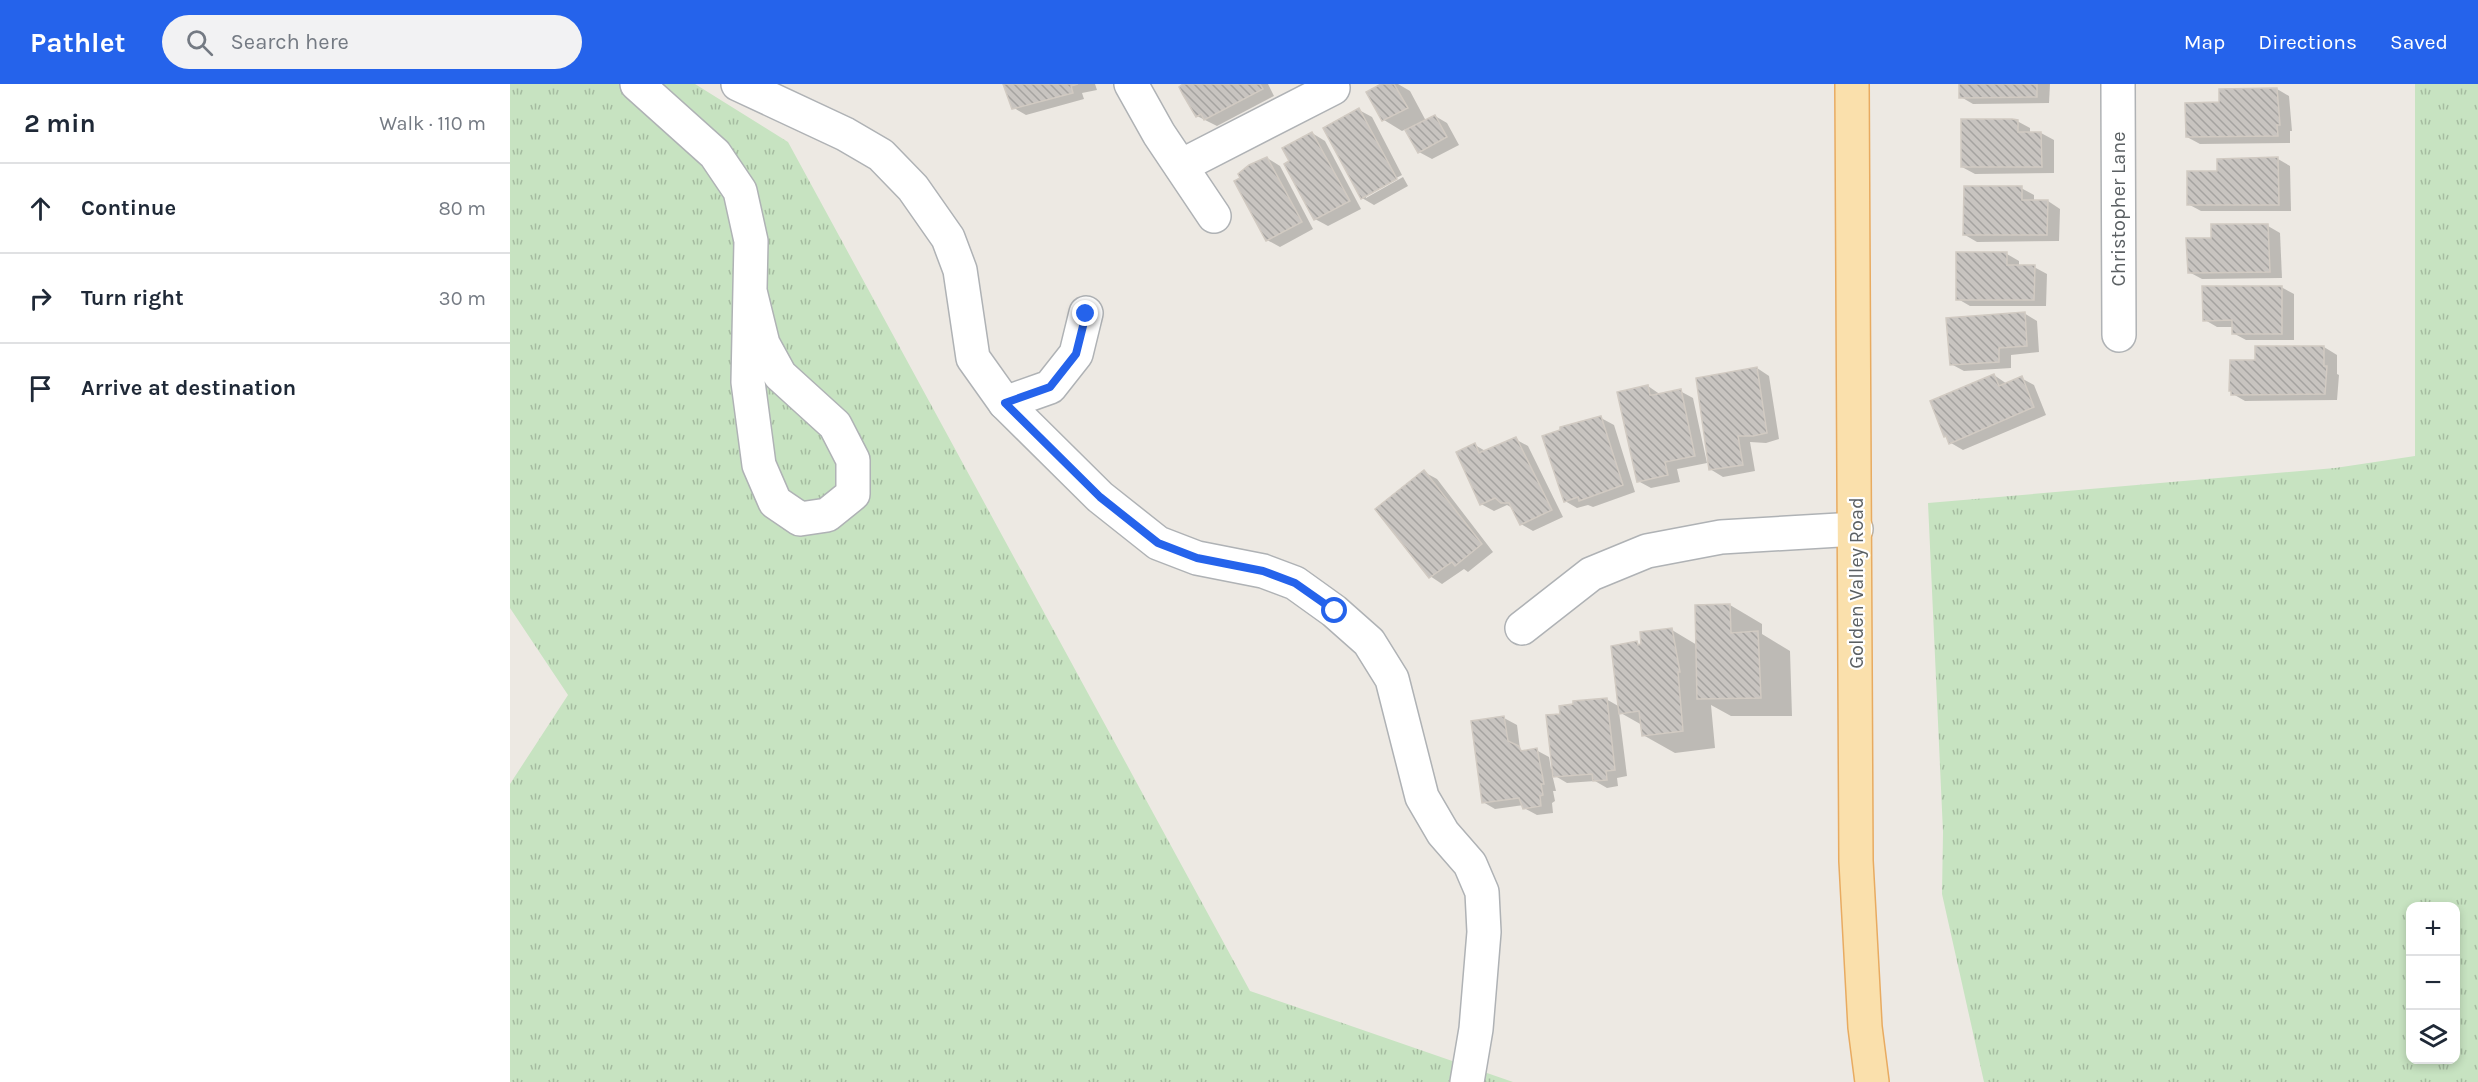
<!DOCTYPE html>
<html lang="en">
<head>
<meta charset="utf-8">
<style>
  :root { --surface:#fff; --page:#f2f2f3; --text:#1f2937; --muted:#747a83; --line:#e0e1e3; --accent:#2563eb }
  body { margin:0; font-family:Karla,sans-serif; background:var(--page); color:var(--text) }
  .controls { position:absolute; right:18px; bottom:18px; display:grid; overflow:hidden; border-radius:12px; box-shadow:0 3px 9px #0003 }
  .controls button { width:54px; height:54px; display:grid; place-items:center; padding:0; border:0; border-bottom:2px solid var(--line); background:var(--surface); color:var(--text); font:30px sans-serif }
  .stop { position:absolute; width:18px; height:18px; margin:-14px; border:4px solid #2563eb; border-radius:50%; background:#fff }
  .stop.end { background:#2563eb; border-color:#fff; box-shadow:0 2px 6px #0008 }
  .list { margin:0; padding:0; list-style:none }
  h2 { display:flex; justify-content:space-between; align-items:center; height:78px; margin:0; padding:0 24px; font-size:26px }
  h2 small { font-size:20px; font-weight:400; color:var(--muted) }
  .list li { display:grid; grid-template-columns:39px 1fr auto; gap:18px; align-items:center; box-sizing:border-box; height:90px; padding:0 24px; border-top:2px solid var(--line) }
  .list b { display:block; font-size:22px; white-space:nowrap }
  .list em { font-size:20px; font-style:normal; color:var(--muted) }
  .icon { flex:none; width:33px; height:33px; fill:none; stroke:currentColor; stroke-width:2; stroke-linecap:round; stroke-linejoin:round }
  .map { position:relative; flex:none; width:1968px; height:998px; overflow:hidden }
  header { display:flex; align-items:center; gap:36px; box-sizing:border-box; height:84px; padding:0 30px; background:var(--accent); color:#fff }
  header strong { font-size:28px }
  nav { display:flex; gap:33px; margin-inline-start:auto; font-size:21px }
  .search { width:420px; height:54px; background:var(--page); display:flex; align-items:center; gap:15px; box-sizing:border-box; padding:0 21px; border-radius:33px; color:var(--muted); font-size:22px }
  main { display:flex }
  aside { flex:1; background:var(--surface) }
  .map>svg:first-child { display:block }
  .grass { fill:url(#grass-tufts); fill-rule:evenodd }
  .shadow { fill:#0003 }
  .building { fill:url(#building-back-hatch); stroke:#d1cac2; stroke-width:1.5 }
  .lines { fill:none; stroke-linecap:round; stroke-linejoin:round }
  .minor-casing { stroke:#afb2b5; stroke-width:36 }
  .major-casing { stroke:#e8ab61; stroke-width:36 }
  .minor { stroke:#fff; stroke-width:33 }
  .major { stroke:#fae0ac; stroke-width:33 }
  .route { stroke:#2563eb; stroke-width:8 }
  .labels { text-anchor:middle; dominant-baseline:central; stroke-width:4.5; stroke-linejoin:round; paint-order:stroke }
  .street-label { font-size:20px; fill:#5b6063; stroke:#fff }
</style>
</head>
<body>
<header>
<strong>Pathlet</strong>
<div class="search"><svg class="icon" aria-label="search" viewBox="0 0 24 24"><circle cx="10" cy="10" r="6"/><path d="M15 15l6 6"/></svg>Search here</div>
<nav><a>Map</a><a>Directions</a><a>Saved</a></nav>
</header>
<main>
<aside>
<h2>2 min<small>Walk · 110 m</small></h2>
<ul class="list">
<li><svg class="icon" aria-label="ahead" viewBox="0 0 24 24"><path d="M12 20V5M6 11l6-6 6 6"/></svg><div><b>Continue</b></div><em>80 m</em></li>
<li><svg class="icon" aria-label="right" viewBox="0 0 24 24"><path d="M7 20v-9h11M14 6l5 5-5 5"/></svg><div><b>Turn right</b></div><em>30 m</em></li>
<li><svg class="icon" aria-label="arrive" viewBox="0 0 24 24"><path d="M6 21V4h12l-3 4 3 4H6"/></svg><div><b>Arrive at destination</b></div></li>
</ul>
</aside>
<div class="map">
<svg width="1968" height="998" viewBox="0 0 1968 998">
  <defs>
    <pattern id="grass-tufts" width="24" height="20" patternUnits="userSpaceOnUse" patternTransform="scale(1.5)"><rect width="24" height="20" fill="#c7e3c1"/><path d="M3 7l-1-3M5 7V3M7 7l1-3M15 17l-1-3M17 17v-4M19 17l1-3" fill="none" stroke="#a5bba0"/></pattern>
    <pattern id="building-back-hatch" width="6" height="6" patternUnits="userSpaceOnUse" patternTransform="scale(1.5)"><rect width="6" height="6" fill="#c8c4c0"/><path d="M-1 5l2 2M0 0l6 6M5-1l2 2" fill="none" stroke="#a5a3a0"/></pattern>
  </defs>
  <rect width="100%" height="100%" fill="#ede9e3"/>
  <g class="grass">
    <polygon points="0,0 185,0 278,58 740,907 1003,998 0,998 0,700 58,611 0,524"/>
    <path d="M1905 0H1968V998H1474L1432 810 1433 748 1418 419 1825 384 1905 372ZM1946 822V976H1900V822Z"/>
  </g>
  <g class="shadow">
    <polygon points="495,0 585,0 587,6 572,9 574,15 516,31 504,24"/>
    <polygon points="677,0 758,0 764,12 707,42 687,32"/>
    <polygon points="874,0 888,0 900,7 916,37 925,32 937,39 949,61 922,75 909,68 896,45 892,47 874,36"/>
    <polygon points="1451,0 1540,0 1539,19 1463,20 1451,13"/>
    <polygon points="1767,5 1779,12 1782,47 1780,47 1780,59 1690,60 1677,53 1710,19"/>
    <polygon points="849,26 862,33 892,91 856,110 856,114 893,93 898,102 864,121 852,114"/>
    <polygon points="1507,37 1520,44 1520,49 1531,49 1544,56 1544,89 1465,90 1452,83"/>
    <polygon points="802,49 815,57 851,125 818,142 805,135 781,78"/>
    <polygon points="757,74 770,82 803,145 770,163 757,156"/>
    <polygon points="1768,75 1780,82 1781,127 1691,127 1678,120 1709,88"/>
    <polygon points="1511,104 1524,111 1524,117 1538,117 1550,125 1549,157 1467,158 1455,151"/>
    <polygon points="1758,142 1770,149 1772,194 1692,195 1679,188 1703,156"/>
    <polygon points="1497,170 1509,177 1509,183 1524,183 1537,190 1536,222 1460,222 1448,215"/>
    <polygon points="1771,203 1784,210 1784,256 1736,256 1723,249 1723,243 1707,243 1695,236"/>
    <polygon points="1514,229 1527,237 1529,268 1501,271 1501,284 1454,287 1441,280"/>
    <polygon points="1814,263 1827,271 1827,290 1829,291 1827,316 1735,317 1723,310 1746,277 1746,264"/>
    <polygon points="1247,284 1259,292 1269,355 1256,359 1240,358 1245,387 1213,393 1200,385"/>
    <polygon points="1484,291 1497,300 1511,294 1524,301 1536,331 1453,366 1441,359"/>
    <polygon points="1138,302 1151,311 1170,307 1183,314 1197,379 1167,385 1170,398 1141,404 1128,397"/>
    <polygon points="1091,334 1104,341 1125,408 1083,423 1078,421 1067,424 1055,417"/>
    <polygon points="1005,355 1018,362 1053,433 1023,447 1011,440 1004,425 997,421 984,427 971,420 965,361 977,368"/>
    <polygon points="914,388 927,395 983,468 958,488 954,485 932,500 920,492"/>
    <polygon points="1220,521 1252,540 1252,550 1280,567 1282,632 1221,632 1201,621 1205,664 1165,669 1133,651 1132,641 1109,628 1117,692 1107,694 1108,702 1097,704 1085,697 1057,699 1042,690 1046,707 1043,707 1045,717 1042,719 1043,729 1027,731 1014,724 1014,721 985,725 973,718 994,634 1007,641 1010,665 1015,668 1026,666 1039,673 1041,685 1044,684 1051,631 1096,615 1110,623 1127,559 1132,562 1162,546 1187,561"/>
  </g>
  <g class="building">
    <polygon points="493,0 568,0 561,2 563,9 502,25"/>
    <polygon points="673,0 750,0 753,5 694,36 691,30 686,33 673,11 669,3"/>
    <polygon points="871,0 884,0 898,24 872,37 856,8"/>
    <polygon points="1449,0 1527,0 1527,13 1449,14"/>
    <polygon points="1767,4 1770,41 1767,41 1768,52 1676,53 1675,19 1709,18 1709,5"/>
    <polygon points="849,24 887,95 851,115 813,44"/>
    <polygon points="925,31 937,53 908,69 895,46"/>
    <polygon points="1451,35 1502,35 1508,36 1508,48 1531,48 1532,83 1451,83"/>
    <polygon points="802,48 840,117 804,136 774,80 779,77 772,64"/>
    <polygon points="757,73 792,138 756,157 724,97 730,94 728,90 739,81"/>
    <polygon points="1768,73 1769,121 1677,121 1677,87 1707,87 1707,75"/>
    <polygon points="1454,102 1512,102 1512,116 1538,116 1537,151 1453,151"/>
    <polygon points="1701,140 1758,140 1760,188 1678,189 1676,154 1701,154"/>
    <polygon points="1446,168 1497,168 1497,181 1525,181 1524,216 1446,216"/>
    <polygon points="1692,202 1772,202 1772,250 1722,250 1722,236 1693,237"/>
    <polygon points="1515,228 1517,262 1489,264 1489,278 1440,281 1436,234"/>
    <polygon points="1745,262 1814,262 1814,282 1817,282 1815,310 1721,311 1721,307 1719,307 1720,276 1745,276"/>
    <polygon points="1247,283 1257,349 1243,352 1228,352 1233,381 1199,386 1186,294"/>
    <polygon points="1484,290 1489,302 1512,292 1524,323 1439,360 1436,352 1434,353 1420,317"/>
    <polygon points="1138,301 1140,311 1143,311 1171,305 1185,372 1155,378 1158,391 1127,398 1107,308"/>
    <polygon points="1091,332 1113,401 1069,417 1068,413 1054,418 1032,352 1050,346 1050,343"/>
    <polygon points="1006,353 1042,426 1010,441 999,419 991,419 985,414 970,421 946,368 965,359 969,369 971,368"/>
    <polygon points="914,386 972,460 945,482 942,478 919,494 865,425"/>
    <polygon points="1220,520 1221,549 1248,547 1251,614 1187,615 1185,521"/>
    <polygon points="1162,544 1170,588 1168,588 1173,647 1132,652 1129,627 1109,630 1101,562 1127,557 1128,561 1131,560 1130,548"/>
    <polygon points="1097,614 1105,686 1096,687 1097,696 1083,697 1082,690 1043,693 1036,631 1050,630 1049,622 1063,620 1063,617"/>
    <polygon points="994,632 998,657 1009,662 1011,667 1027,664 1034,700 1031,700 1033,711 1030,712 1031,722 1013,725 1009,714 972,719 961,637"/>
  </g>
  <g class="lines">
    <defs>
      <g id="minor">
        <polyline points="127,0 205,70 230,107 241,157 238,298 249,381 265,418 290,435 317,431 343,410 343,376 325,341 270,291 253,260 240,207"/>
        <polyline points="228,0 335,50 371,71 403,104 438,154 450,186 463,274 495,319 590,413 648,459 687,474 753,487 785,499 824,527 859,558 882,595 912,713 933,749 960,780 972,808 974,848 966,945 957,998"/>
        <polyline points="621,0 649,50 704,132"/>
        <polyline points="1608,0 1609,251"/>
        <polyline points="671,82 823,4"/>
        <polyline points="495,319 540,303 566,270 576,229"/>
        <polyline points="1012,544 1081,490 1137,467 1211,453 1346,445"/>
      </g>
      <polyline id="major" points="1342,0 1346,777 1355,943 1362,998"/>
    </defs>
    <use href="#minor" class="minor-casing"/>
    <use href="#major" class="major-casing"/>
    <use href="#minor" class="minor"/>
    <use href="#major" class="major"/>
  </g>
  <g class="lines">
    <polyline class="route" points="576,230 566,270 540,303 495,319 590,413 648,459 687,474 753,487 785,499 825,527"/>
  </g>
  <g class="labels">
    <g class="street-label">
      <text transform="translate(1608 125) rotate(-90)">Christopher Lane</text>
      <text transform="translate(1346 499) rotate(-90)">Golden Valley Road</text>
    </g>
  </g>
</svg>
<div class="controls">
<button>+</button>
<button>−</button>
<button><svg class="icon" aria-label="layers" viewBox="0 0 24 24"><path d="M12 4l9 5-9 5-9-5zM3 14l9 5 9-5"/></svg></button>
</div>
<div class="stop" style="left:825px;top:527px"></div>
<div class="stop end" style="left:576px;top:230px"></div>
</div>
</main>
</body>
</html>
